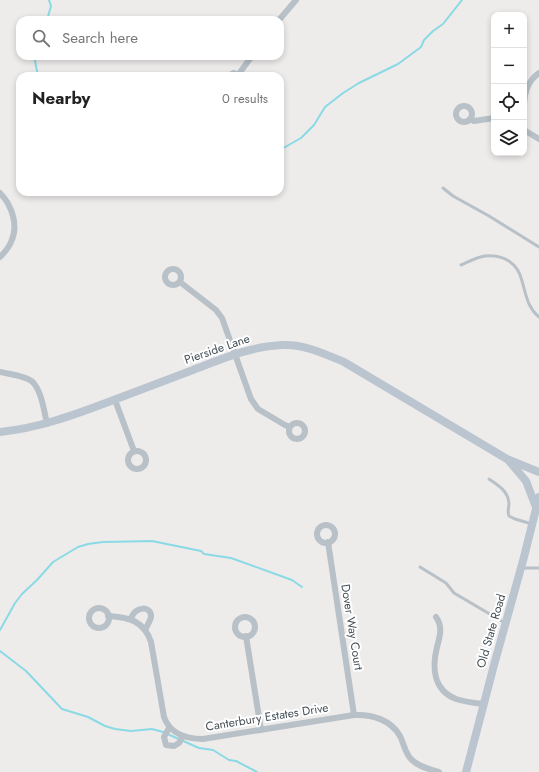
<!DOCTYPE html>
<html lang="en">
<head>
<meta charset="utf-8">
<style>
  :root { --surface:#fff; --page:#f2f2f2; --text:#222; --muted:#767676; --line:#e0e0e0 }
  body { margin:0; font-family:Jost,sans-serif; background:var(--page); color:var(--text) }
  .controls { position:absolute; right:12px; top:12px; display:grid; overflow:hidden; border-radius:8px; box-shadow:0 2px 6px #0003 }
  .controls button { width:36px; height:36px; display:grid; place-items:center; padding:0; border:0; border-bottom:1px solid var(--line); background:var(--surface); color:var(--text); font:20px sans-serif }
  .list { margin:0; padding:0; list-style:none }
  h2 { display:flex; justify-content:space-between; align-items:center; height:52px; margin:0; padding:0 16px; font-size:17px }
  h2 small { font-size:13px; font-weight:400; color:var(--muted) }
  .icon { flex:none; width:22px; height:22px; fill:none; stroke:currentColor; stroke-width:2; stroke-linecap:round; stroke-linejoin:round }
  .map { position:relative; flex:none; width:539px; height:772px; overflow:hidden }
  .search { position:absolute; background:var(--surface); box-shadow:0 2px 6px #0003; left:16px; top:16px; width:268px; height:44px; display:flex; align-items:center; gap:10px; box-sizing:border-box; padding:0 14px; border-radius:12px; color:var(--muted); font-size:15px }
  .panel { position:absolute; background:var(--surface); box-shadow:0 2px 6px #0003; left:16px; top:72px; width:268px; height:124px; border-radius:12px }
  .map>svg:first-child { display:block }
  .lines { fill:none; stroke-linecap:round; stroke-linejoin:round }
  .stream { stroke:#8adae5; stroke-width:2 }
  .lane { stroke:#b7c1c7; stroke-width:3 }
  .street { stroke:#b7c1c7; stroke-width:6 }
  .secondary { stroke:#bac5cf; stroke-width:8 }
  .labels { text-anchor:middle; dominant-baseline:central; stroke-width:4; stroke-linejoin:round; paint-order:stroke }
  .street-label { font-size:12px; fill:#455057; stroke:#fff }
</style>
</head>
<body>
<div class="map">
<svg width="539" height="772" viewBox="0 0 539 772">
  <rect width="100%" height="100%" fill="#eeebeb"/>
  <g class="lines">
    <g class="stream">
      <polyline points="47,20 51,6 49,0"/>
      <polyline points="34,56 38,76"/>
      <polyline points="280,150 301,138 314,125 325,107 343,93 359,83 398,64 421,47 424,40 433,31 443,24 462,0"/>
      <path d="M209 192C218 195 228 196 238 192"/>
      <polyline points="0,630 15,603 22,594 37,580 53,562 78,547 88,544 103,542 152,541 201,551 204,554 231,558 292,580 302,587"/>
      <polyline points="0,651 26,671 62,709 88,717 105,726 115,729 131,731 152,729 163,732 199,748 213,750 229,760 236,761 257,772"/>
    </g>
    <g class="lane">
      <polyline points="443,188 453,196 489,216 539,247"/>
      <path d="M461 265C468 262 477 257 485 256 503 254 518 263 522 281 526 294 527 307 539 317"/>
      <path d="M489 479C498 485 508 491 509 503 509 507 507 511 509 516L515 519 532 524"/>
      <polyline points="420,567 446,583 454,593 505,623"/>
      <polyline points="523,568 539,568"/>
    </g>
    <g class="street">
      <polyline points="279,20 296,0"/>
      <polyline points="238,75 252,56"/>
      <polyline points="228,76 234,73 239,76"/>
      <path d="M524 104C525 91 528 81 539 73"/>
      <circle cx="464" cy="114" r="8"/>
      <polyline points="470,119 474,121 494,118"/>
      <polyline points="524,130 539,139"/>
      <path d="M0 193C12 205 19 226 11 242 9 247 4 253 0 257"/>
      <circle cx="173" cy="277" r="8"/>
      <polyline points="180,282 216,310 222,318 251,399 258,409 285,425 290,427"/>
      <path d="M0 372C9 374 19 375 28 379 41 384 44 411 47 424"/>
      <polyline points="115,400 134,451"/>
      <circle cx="297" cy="431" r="8"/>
      <circle cx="137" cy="460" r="9"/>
      <circle cx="326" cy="534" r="9"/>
      <polyline points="328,542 354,715"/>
      <circle cx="99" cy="618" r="10"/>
      <path d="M108 616C129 617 144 621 151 642L164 717C170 734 187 739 203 739L354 715C372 714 391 720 400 736 404 744 405 753 411 759 418 767 430 769 439 772"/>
      <path d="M436 617C443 627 440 636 437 647 432 667 433 690 456 699 465 702 475 703 483 704"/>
      <circle cx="245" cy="627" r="10"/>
      <path d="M131 619C134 606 152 605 151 617 150 621 147 626 145 630"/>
      <polyline points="246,636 261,730"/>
      <polyline points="169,728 164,737 166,745 174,746 179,743 183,736"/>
    </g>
    <g class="secondary">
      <path d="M0 432C39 428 74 415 111 401 138 391 166 380 193 370 222 359 251 346 283 345 304 344 325 354 344 362L507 459 539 472"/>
      <polyline points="509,461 526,481 536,507"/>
      <polyline points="466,772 494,665 524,557 539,497"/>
    </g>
  </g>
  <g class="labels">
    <g class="street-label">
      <text transform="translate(217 349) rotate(-19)">Pierside Lane</text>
      <text transform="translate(352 627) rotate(81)">Dover Way Court</text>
      <text transform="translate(491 631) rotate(-74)">Old State Road</text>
      <text transform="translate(267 717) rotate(-9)">Canterbury Estates Drive</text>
    </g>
  </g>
</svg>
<div class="controls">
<button>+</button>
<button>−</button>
<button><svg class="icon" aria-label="locate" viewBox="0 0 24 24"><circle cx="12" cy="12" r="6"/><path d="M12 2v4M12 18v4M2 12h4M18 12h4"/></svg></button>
<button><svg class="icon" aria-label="layers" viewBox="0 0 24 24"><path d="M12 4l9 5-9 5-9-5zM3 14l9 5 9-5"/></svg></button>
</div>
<div class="search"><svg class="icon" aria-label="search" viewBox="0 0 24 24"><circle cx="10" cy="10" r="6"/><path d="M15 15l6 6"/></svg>Search here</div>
<section class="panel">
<h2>Nearby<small>0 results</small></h2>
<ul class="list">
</ul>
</section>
</div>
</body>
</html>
